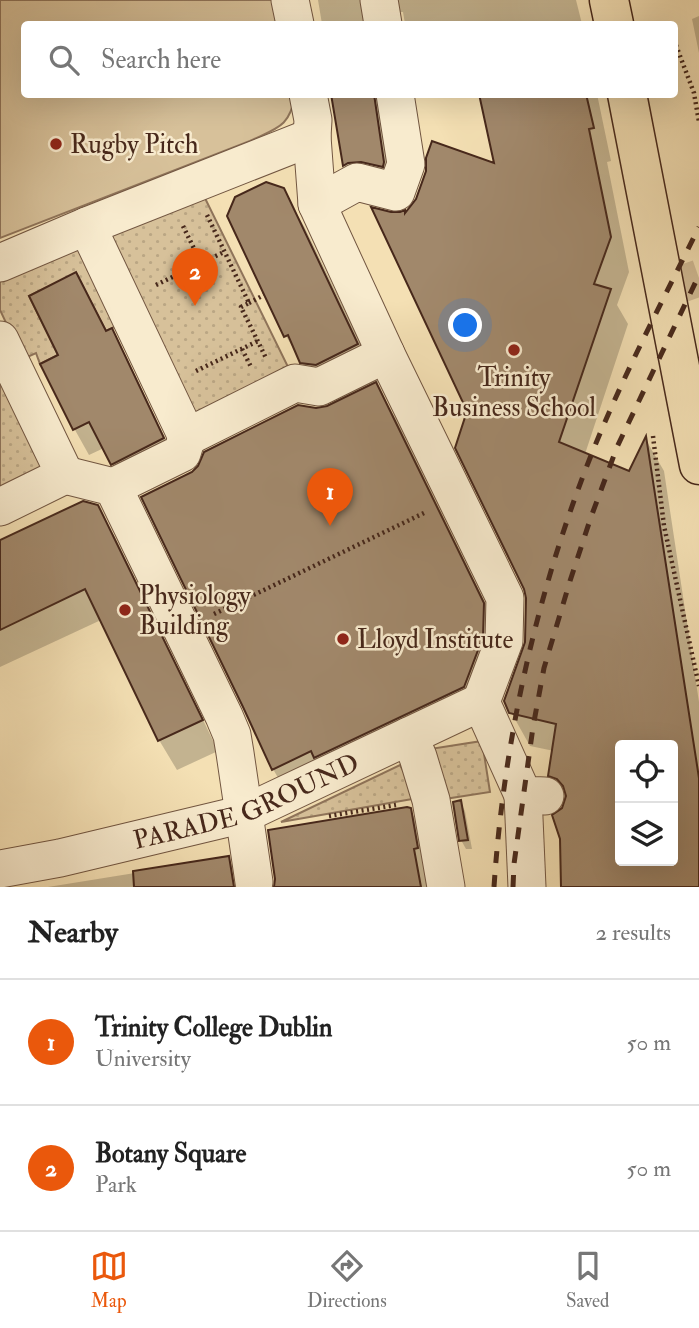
<!DOCTYPE html>
<style>
body{margin:0;font-family:"IM FELL Double Pica",serif;background:#f2f2f2;color:#222}
.controls{position:absolute;right:21px;bottom:21px;display:grid;overflow:hidden;border-radius:7px;box-shadow:0 7px 28px #0002}
.controls button{width:63px;height:63px;display:grid;place-items:center;padding:0;border:0;border-bottom:2px solid #e0e0e0;background:#fff;color:#222;font:35px sans-serif}
.you{position:absolute;left:466px;top:326px;width:24px;height:24px;margin:-18px;border:5px solid #fff;border-radius:50%;background:#1a73e8;box-shadow:0 0 0 10px #1a73e833}
.badge{display:grid;place-items:center;width:46px;height:46px;border-radius:50%;background:#ea580c;color:#fff;font-size:23px;font-weight:700}
.pin{position:absolute;translate:-50% -58px;filter:drop-shadow(0 2px 4px #0008)}
.pin::after{content:'';position:absolute;top:37px;width:24px;height:21px;background:inherit;clip-path:polygon(0 0,100% 0,50% 100%)}
.list{margin:0;padding:0;list-style:none}
h2{display:flex;justify-content:space-between;align-items:center;height:91px;margin:0;padding:0 28px;font-size:30px}
h2 small{font-size:23px;font-weight:400;color:#767676}
.list li{display:grid;grid-template-columns:46px 1fr auto;gap:21px;align-items:center;box-sizing:border-box;height:126px;padding:0 28px;border-top:2px solid #e0e0e0}
.list b{display:block;font-size:26px;white-space:nowrap}
.list p{margin:0;font-size:23px;white-space:nowrap;color:#767676}
.list em{font-size:23px;font-style:normal;color:#767676}
.icon{flex:none;width:38px;height:38px;fill:none;stroke:currentColor;stroke-width:2;stroke-linecap:round;stroke-linejoin:round}
.map{position:relative;flex:none;width:699px;height:887px;overflow:hidden}
.search{position:absolute;background:#fff;box-shadow:0 7px 28px #0002;left:21px;right:21px;top:21px;height:77px;display:flex;align-items:center;gap:18px;box-sizing:border-box;padding:0 24px;border-radius:7px;color:#767676;font-size:26px}
.sheet{height:343px;background:#fff}
nav{display:flex;justify-content:space-around;align-items:center;box-sizing:border-box;height:98px;border-top:2px solid #e0e0e0;background:#fff;font-size:19px;color:#767676}
nav a{display:grid;justify-items:center;gap:4px}
nav .on{color:#ea580c}
.map>svg:first-child{display:block}
.grass{fill:#d7c19a;stroke:#8f745a;stroke-width:2}
.park{fill:url(#park-dots);stroke:#8f745a;stroke-width:2}
.shadow{fill:#0003;fill-rule:evenodd}
.building{fill:#a1886b;stroke:#47281b;stroke-width:2;fill-rule:evenodd}
.lines{fill:none;stroke-linecap:round;stroke-linejoin:round}
.minor-tunnel{stroke:#d1bb95;stroke-width:37;stroke-dasharray:37 18;stroke-linecap:butt}
.minor-casing{stroke:#725641;stroke-width:39}
.major-casing{stroke:#47281b;stroke-width:41}
.path{stroke:#47281b;stroke-width:4.5;stroke-dasharray:2 3.5;stroke-linecap:butt}
.minor{stroke:#f8ebce;stroke-width:37}
.major{stroke:#f4e0b4;stroke-width:38}
.rail{stroke:#47281b;stroke-width:5;stroke-dasharray:12 12;stroke-linecap:butt}
.poi-dot{fill:#8f2418;stroke:#f8ebce;stroke-width:2.5}
.labels{text-anchor:middle;stroke-width:5;stroke-linejoin:round;paint-order:stroke}
.poi-label{font-size:26px;fill:#47281b;stroke:#f8ebce;text-anchor:start}
.street-label{font-size:26px;fill:#47281b;stroke:#f8ebce}
</style>
<div class="map">
<svg width="699" height="887" viewBox="0 0 699 887">
<defs>
<pattern id="park-dots" width="8" height="8" patternUnits="userSpaceOnUse" patternTransform="scale(1.75)"><rect width="8" height="8" fill="#d7c19a"/><path d="M2 2h.1M6 6h.1" fill="none" stroke="#baa684" stroke-width="1.8" stroke-linecap="round"/></pattern>
</defs>
<rect width="100%" height="100%" fill="#f4e0b4"/>
<filter id="stains"><feTurbulence type="fractalNoise" baseFrequency=".00286" numOctaves="4"/><feColorMatrix values="0 0 0 0 .2 0 0 0 0 .09 0 0 0 0 .02 0 0 0 .5 -.17"/></filter>
<radialGradient id="worn" r=".72"><stop offset=".6" stop-color="#630" stop-opacity="0"/><stop offset="1" stop-color="#630" stop-opacity=".3"/></radialGradient>
<path class="grass" d="M 0,0 L 280,0 L 286,24 L 24,24 L 24,94 L 295,95 C 290,127 277,128 250,141 L 0,238 Z"/>
<path class="park" d="M 199,186 L 292,375 L 189,425 L 99,236 Z
M 77,245 L 127,321 L 106,331 L 76,273 L 29,296 L 58,355 L 40,364 L 36,353 L 23,359 L 0,310 L 0,279 Z
M 0,374 L 45,464 L 0,493 Z
M 482,741 L 490,792 L 438,800 L 430,749 Z
M 400,765 L 418,798 L 281,822 Z"/>
<path class="shadow" d="M 318,0 L 576,0 L 582,24 L 405,24 L 403,12 L 396,12 L 379,24 L 317,24 L 322,24 Z
M 699,16 L 699,53 L 692,19 Z
M 333,94 L 399,94 L 401,199 L 363,198 L 344,165 Z
M 480,94 L 597,94 L 611,161 L 607,162 L 629,272 L 617,305 L 628,324 L 585,454 L 630,473 L 646,440 L 664,471 L 699,702 L 699,887 L 562,887 L 562,838 L 564,809 L 566,803 L 550,775 L 554,751 L 530,746 L 511,712 L 527,642 L 528,598 L 406,215 L 497,166 ZM 620,745 L 673,745 L 673,861 L 620,861 Z
M 283,190 L 305,228 L 379,382 L 375,384 L 396,419 L 503,639 L 484,721 L 336,791 L 332,785 L 293,804 L 273,769 L 316,409 L 339,403 L 324,400 L 286,336 Z
M 76,275 L 107,333 L 111,330 L 126,356 L 178,465 L 127,490 L 104,448 L 89,455 L 75,430 L 43,364 L 60,355 Z
M 97,507 L 115,537 L 218,751 L 177,770 L 159,740 L 101,620 L 0,667 L 0,543 Z
M 460,802 L 465,811 L 472,849 L 466,849 L 461,840 Z
M 410,810 L 427,840 L 432,887 L 276,887 L 277,879 Z
M 228,858 L 245,887 L 48,887 Z"/>
<path class="building" d="M 331,94 L 374,94 L 384,162 L 383,167 L 361,162 L 348,163 L 343,166 Z
M 479,94 L 586,94 L 594,128 L 589,129 L 611,237 L 594,284 L 611,289 L 559,442 L 629,471 L 646,436 L 699,778 L 699,887 L 561,887 L 560,839 L 552,815 L 562,808 L 566,796 L 563,786 L 557,779 L 548,776 L 556,724 L 509,713 L 504,701 L 525,642 L 526,598 L 524,589 L 455,448 L 467,411 L 371,207 L 391,212 L 400,212 L 405,210 L 405,213 L 416,199 L 426,171 L 426,158 L 432,141 L 494,163 ZM 620,745 L 673,745 L 673,861 L 620,861 Z
M 266,182 L 284,188 L 358,344 L 316,365 L 300,363 L 288,335 L 284,337 L 227,216 L 235,197 Z
M 76,272 L 106,331 L 112,328 L 164,438 L 111,465 L 89,422 L 73,430 L 40,364 L 58,355 L 29,296 Z
M 376,382 L 484,603 L 483,637 L 464,687 L 314,758 L 311,751 L 272,770 L 243,707 L 141,497 L 192,472 L 198,466 L 204,452 L 298,405 L 316,408 L 327,406 Z
M 83,501 L 98,505 L 203,720 L 158,741 L 85,589 L 0,630 L 0,540 Z
M 461,800 L 468,840 L 459,841 L 453,802 Z
M 407,807 L 411,808 L 418,848 L 414,849 L 421,887 L 274,887 L 275,879 L 268,830 Z
M 229,856 L 234,887 L 134,887 L 133,871 Z"/>
<g class="lines">
<path class="minor-tunnel" d="M 665,290 L 699,278"/>
<defs>
<g id="minor">
<path d="M 290,0 L 295,24"/>
<path d="M 379,0 L 383,24"/>
<path d="M 308,94 L 313,120 L 312,137 L 317,204 L 386,354 L 505,598 L 504,641 L 481,702 L 523,795 L 545,796"/>
<path d="M 317,204 L 357,182 L 396,192 L 406,164 L 395,94"/>
<path d="M 87,226 L 187,437 L 295,383 L 319,387 L 386,354"/>
<path d="M 0,263 L 87,226 L 312,137"/>
<path d="M 0,340 L 65,475"/>
<path d="M 65,475 L 113,487 L 224,716 L 232,735 L 235,753 L 254,882"/>
<path d="M 113,487 L 182,453 L 187,437"/>
<path d="M 0,507 L 65,475"/>
<path d="M 409,736 L 418,757 L 431,800 L 446,887"/>
<path d="M 523,795 L 527,887"/>
<path id="s1" d="M 0,869 L 60,858 L 244,814 L 481,702"/>
</g>
<path id="major" d="M 609,0 L 614,24
M 627,94 L 699,465"/>
</defs>
<use href="#minor" class="minor-casing"/>
<use href="#major" class="major-casing"/>
<path class="path" d="M 674,40 L 694,93 L 699,122
M 207,215 L 249,303 L 241,307 L 266,358
M 183,226 L 201,263
M 156,285 L 224,252
M 249,303 L 264,295
M 242,349 L 251,367
M 196,371 L 258,341
M 653,436 L 664,526 L 699,686
M 214,614 L 424,513
M 329,816 L 396,805"/>
<use href="#minor" class="minor"/>
<use href="#major" class="major"/>
<path class="rail" d="M 494,887 C 504,737 538,587 594,448 C 625,372 663,300 699,227
M 513,887 L 514,864 L 533,727 L 544,668 L 570,581 L 591,517 L 617,447 L 699,275"/>
</g>
<g class="poi-dot">
<circle cx="56" cy="144" r="7"/>
<circle cx="514" cy="350" r="7"/>
<circle cx="125" cy="610" r="7"/>
<circle cx="343" cy="639" r="7"/>
</g>
<g class="labels">
<g class="poi-label">
<text x="70" y="153">Rugby Pitch</text>
<text x="514" y="386" text-anchor="middle">Trinity<tspan x="514" dy="30">Business School</tspan></text>
<text x="139" y="604">Physiology<tspan x="139" dy="30">Building</tspan></text>
<text x="357" y="648">Lloyd Institute</text>
</g>
<g class="street-label">
<text dy="9" stroke="none"><textPath href="#s1" startOffset="256">PARADE GROUND</textPath></text>
</g>
</g>
<rect width="100%" height="100%" filter="url(#stains)"/>
<rect width="100%" height="100%" fill="url(#worn)"/>
</svg>
<div class="controls">
<button><svg class="icon" aria-label="locate" viewBox="0 0 24 24"><circle cx="12" cy="12" r="6"/><path d="M12 2v4M12 18v4M2 12h4M18 12h4"/></svg></button>
<button><svg class="icon" aria-label="layers" viewBox="0 0 24 24"><path d="M12 4l9 5-9 5-9-5zM3 14l9 5 9-5"/></svg></button>
</div>
<div class="you"></div>
<div class="pin badge" style="left:330px;top:526px">1</div>
<div class="pin badge" style="left:195px;top:306px">2</div>
<div class="search"><svg class="icon" aria-label="search" viewBox="0 0 24 24"><circle cx="10" cy="10" r="6"/><path d="M15 15l6 6"/></svg>Search here</div>
</div>
<section class="sheet">
<h2>Nearby<small>2 results</small></h2>
<ul class="list">
<li><span class="badge">1</span><div><b>Trinity College Dublin</b><p>University</p></div><em>50 m</em></li>
<li><span class="badge">2</span><div><b>Botany Square</b><p>Park</p></div><em>50 m</em></li>
</ul>
</section>
<nav>
<a class="on"><svg class="icon" aria-label="map" viewBox="0 0 24 24"><path d="M3 6l6-2 6 2 6-2v14l-6 2-6-2-6 2zM9 4v14M15 6v14"/></svg>Map</a>
<a><svg class="icon" aria-label="directions" viewBox="0 0 24 24"><path d="M12 3l9 9-9 9-9-9zM9 14v-3h6M13 9l2 2-2 2"/></svg>Directions</a>
<a><svg class="icon" aria-label="saved" viewBox="0 0 24 24"><path d="M7 4h10v16l-5-4-5 4z"/></svg>Saved</a>
</nav>
